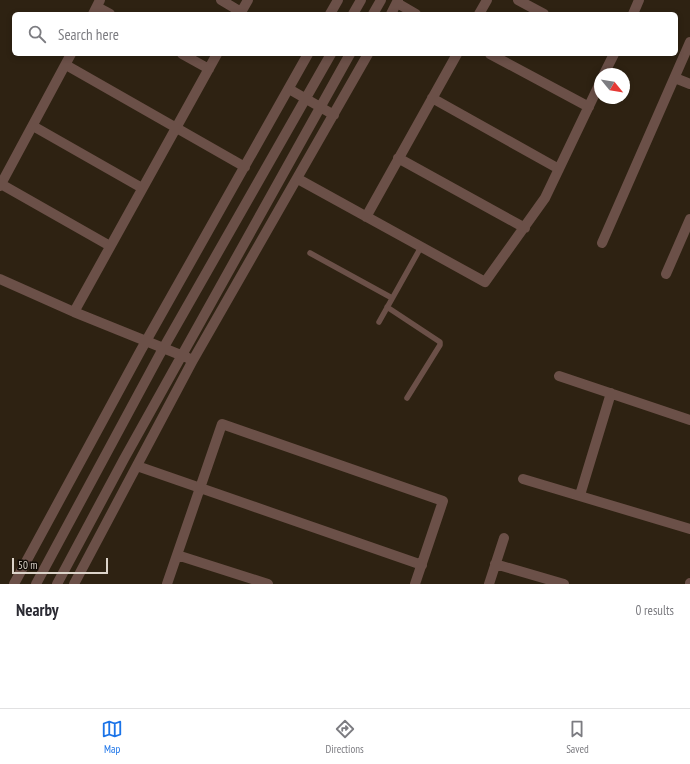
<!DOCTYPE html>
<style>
body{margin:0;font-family:"PT Sans Narrow",sans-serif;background:#f7f7f7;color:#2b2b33}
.compass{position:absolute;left:594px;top:68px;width:36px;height:36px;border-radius:50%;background:#fff;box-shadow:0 2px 6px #0003;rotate:120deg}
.scale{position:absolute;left:12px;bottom:10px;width:96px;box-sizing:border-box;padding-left:4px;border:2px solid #dbd3c9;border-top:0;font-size:11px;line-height:14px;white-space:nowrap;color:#dbd3c9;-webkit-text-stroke:3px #120c06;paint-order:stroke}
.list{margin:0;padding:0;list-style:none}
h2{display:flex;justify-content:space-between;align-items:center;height:52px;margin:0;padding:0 16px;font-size:17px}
h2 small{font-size:13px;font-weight:400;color:#7c7c81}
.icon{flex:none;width:22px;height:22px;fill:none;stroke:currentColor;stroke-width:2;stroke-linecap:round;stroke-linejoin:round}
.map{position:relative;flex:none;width:690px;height:584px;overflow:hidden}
.search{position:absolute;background:#fff;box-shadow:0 2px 6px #0003;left:12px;right:12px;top:12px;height:44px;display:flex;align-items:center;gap:10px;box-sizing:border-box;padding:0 14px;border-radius:6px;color:#7c7c81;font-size:15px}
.sheet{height:124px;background:#fff}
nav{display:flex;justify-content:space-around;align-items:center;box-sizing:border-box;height:56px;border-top:1px solid #e1e1e2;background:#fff;font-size:11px;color:#7c7c81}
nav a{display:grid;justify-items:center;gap:2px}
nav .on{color:#1a73e8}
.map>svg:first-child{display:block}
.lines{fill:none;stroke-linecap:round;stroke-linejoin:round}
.lane{stroke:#6b5048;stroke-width:5.5}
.street{stroke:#6b5048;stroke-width:10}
</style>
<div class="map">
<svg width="690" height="584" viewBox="0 0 690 584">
<rect width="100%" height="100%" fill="#2e2212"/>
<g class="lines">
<path class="lane" d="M 310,253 L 392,298
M 387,307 L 440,342 L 440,345 L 407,398
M 379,322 L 421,247"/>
<path class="street" d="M 221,0 L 241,12
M 518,0 L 544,14
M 397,3 L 416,14
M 97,7 L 110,14
M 93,14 L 100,0
M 240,14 L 248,0
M 330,14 L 338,0
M 353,14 L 361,0
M 373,14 L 381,0
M 391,14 L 398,0
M 479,14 L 487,0
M 633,14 L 639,0
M 182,54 L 209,69
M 490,54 L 589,107
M 66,65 L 245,167
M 604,74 L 614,54
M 675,78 L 690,84
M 289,89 L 334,115
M 432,98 L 559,169
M 33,126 L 142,188
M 398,158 L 525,228
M 298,179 L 485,282 L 545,198 L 600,83
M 1,184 L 110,246
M 0,186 L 71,54
M 366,217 L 457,54
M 602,243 L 690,42
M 666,274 L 690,219
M 0,279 L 74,312 L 188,358
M 74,312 L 217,54
M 559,376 L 690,420
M 137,466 L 422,565
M 523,479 L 690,529
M 580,495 L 611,393
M 177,555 L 268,584
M 495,564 L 564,584
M 14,584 L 141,350 L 308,54
M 36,584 L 160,354 L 331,54
M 57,584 L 124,459 L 350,54
M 74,584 L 193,360 L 368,54
M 167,584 L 222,424 L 443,501 L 415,584
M 489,584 L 504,538
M 690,584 L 690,583"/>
</g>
</svg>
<svg class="compass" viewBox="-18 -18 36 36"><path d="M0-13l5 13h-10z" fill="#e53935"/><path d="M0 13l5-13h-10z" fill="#7c7c81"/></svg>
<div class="scale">50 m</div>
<div class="search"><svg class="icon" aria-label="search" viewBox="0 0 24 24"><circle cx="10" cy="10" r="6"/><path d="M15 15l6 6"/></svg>Search here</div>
</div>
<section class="sheet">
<h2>Nearby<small>0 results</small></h2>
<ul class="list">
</ul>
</section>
<nav>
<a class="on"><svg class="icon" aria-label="map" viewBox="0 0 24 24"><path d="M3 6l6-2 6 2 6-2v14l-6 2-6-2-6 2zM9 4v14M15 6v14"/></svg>Map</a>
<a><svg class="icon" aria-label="directions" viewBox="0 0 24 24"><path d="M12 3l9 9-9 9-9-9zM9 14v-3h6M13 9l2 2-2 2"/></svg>Directions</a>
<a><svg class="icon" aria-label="saved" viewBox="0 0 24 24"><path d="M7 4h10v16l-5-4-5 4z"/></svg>Saved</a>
</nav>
